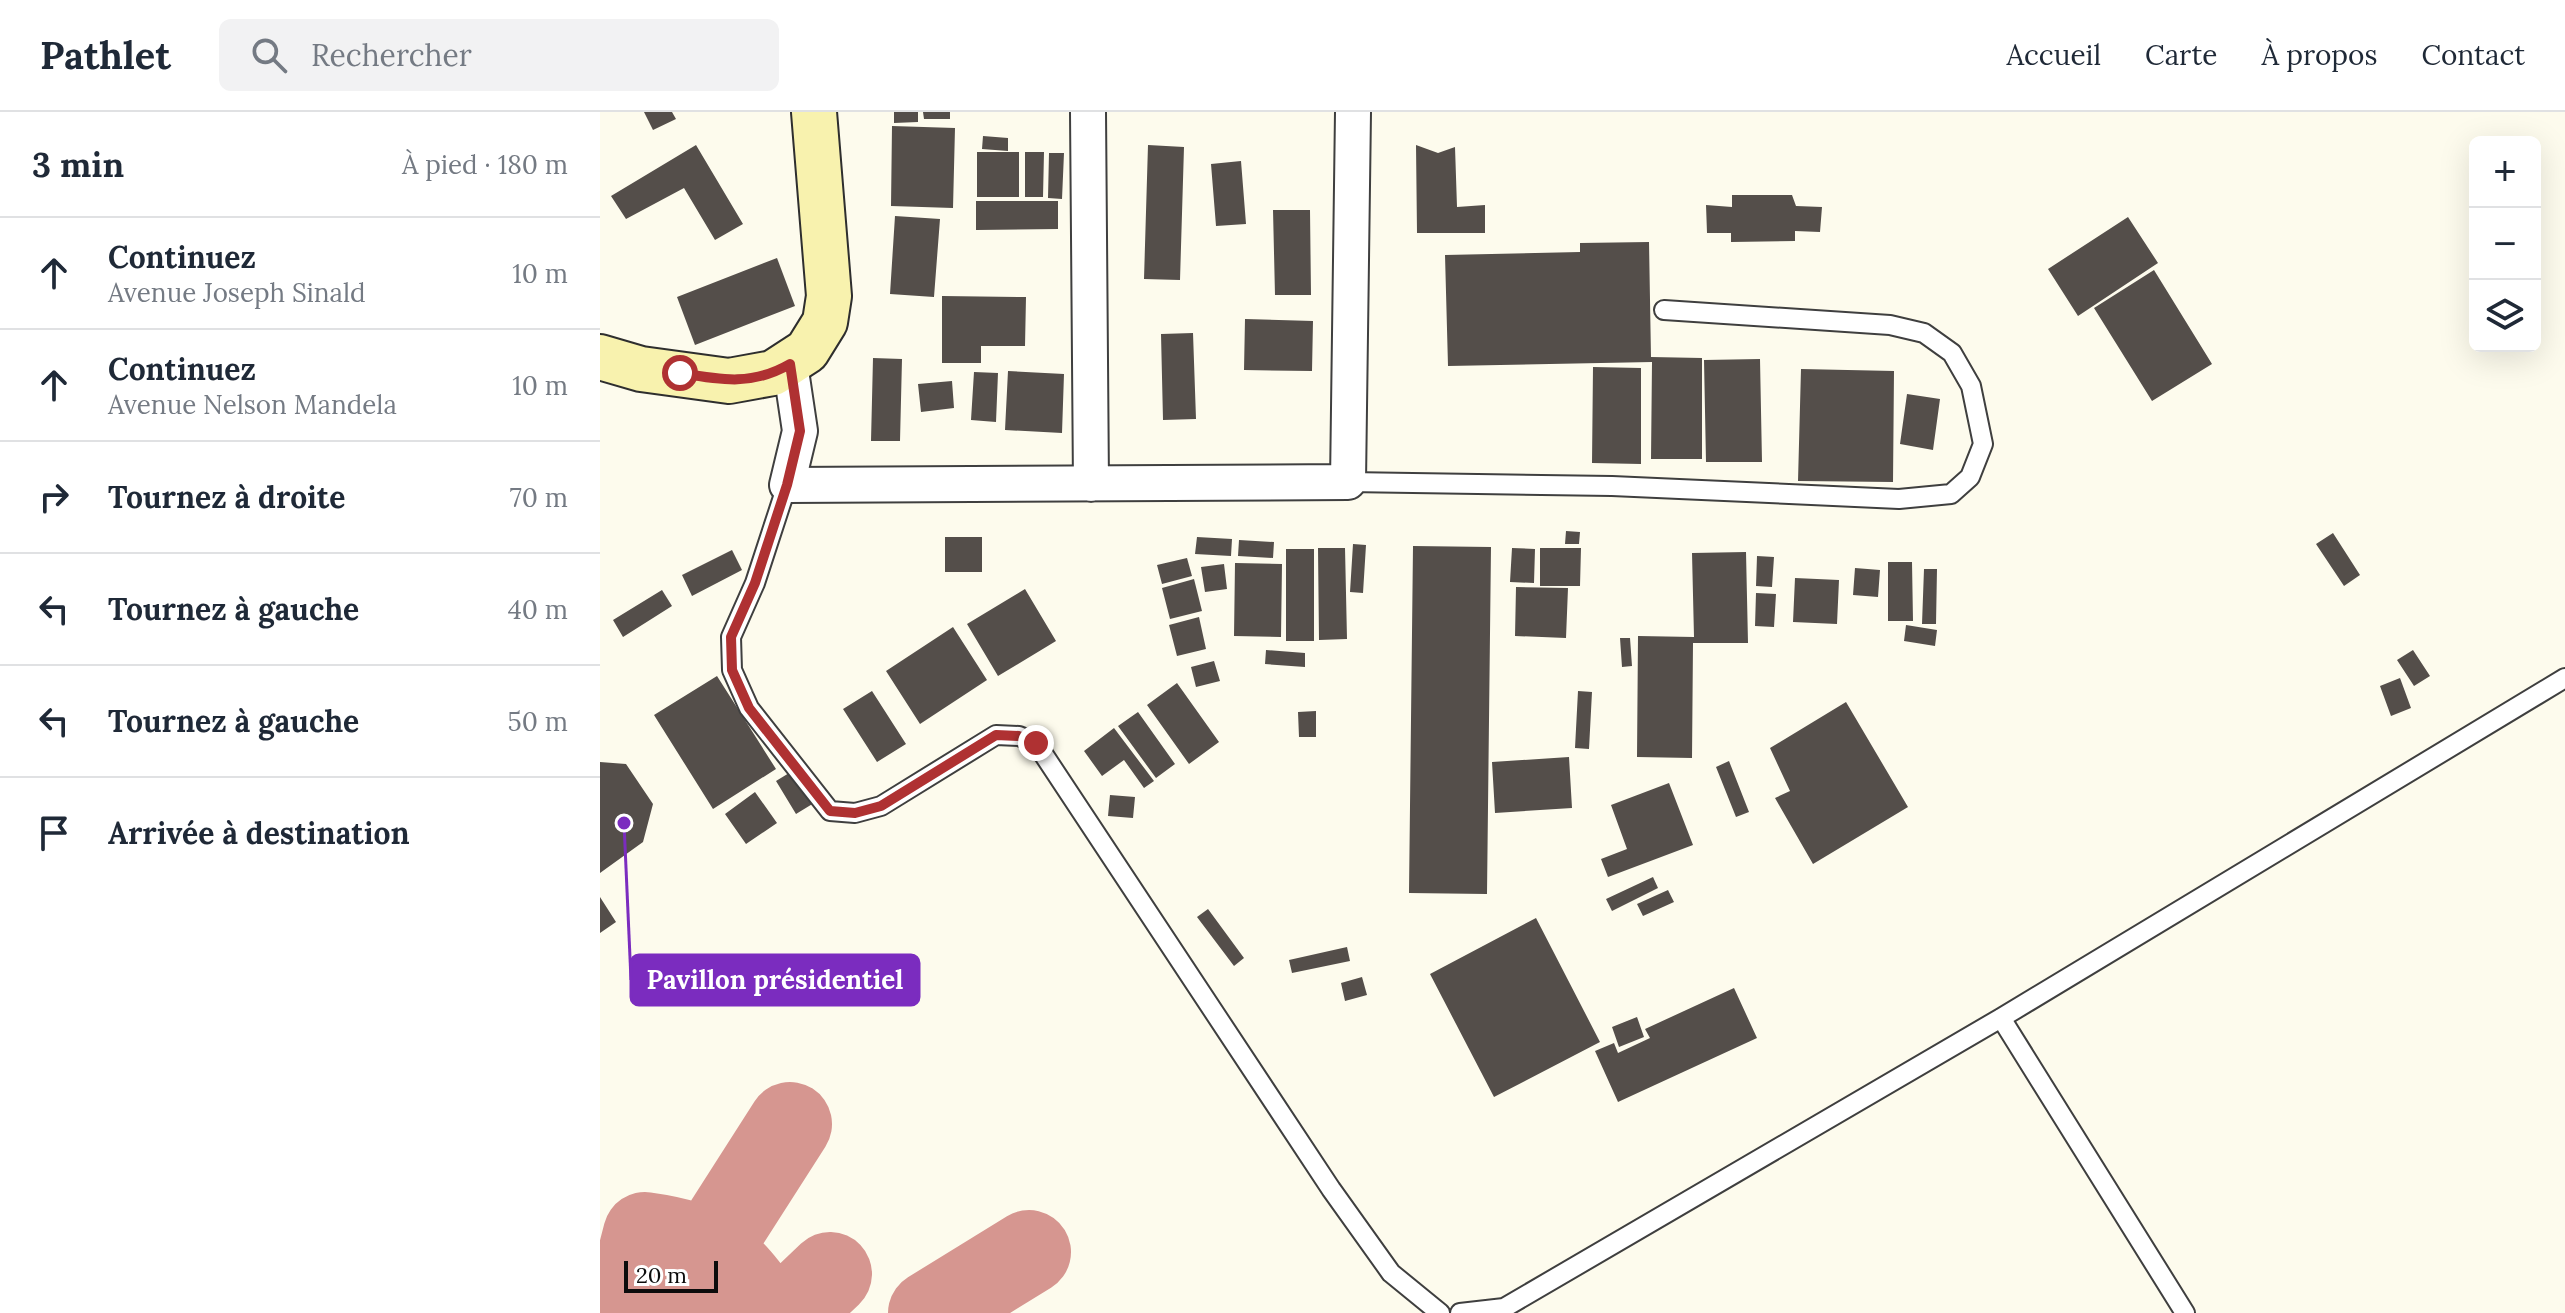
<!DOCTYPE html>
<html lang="fr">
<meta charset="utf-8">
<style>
body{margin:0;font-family:Lora,serif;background:#f2f2f3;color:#1f2937}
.controls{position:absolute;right:24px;top:24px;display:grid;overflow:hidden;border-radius:12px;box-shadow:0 8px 32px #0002}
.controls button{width:72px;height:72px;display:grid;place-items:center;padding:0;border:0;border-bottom:2px solid #e0e1e3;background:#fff;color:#1f2937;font:40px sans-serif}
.scale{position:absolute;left:24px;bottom:20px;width:94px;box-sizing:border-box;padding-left:8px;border:4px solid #0c0c0c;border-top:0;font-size:22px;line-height:28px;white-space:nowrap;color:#0c0c0c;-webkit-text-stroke:6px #fff;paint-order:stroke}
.stop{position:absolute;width:24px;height:24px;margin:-18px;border:6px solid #af3132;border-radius:50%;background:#fff}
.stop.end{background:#af3132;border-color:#fff;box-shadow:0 2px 8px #0008}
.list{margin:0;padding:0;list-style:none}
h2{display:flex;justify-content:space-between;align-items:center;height:104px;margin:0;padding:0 32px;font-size:34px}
h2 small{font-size:26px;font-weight:400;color:#747a83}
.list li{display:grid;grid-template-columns:52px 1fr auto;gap:24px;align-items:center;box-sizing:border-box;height:112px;padding:0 32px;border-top:2px solid #e0e1e3}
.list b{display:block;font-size:30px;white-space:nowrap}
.list p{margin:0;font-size:26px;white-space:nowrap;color:#747a83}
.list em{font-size:26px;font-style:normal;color:#747a83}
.icon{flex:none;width:44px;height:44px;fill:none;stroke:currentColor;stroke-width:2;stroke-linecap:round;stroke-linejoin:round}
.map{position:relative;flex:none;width:1965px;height:1201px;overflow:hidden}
header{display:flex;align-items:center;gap:48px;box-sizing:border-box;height:112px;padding:0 40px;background:#fff;border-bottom:2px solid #e0e1e3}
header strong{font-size:38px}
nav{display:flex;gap:44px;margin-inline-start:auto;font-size:28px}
.search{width:560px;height:72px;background:#f2f2f3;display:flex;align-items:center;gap:20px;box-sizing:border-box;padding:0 28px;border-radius:12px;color:#747a83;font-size:30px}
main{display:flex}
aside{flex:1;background:#fff}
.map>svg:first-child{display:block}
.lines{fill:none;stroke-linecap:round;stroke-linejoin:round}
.taxiway{stroke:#d69690;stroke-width:84}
.building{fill:#544e4a}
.lane-casing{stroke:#3f3f3f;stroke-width:22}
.street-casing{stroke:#3f3f3f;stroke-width:38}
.secondary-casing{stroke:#2e2e2e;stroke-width:48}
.lane{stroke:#fff;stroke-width:18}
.street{stroke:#fff;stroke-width:34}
.secondary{stroke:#f8f2ae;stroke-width:44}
.route{stroke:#af3132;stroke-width:10}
.leader{fill:none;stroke:#7b2cbf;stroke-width:3}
.callout-dot{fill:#7b2cbf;stroke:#fff;stroke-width:3}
.callout{fill:#7b2cbf;stroke:#7b2cbf;stroke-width:3}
.callout-label{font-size:26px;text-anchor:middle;font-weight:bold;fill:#fff}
</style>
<header>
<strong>Pathlet</strong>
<div class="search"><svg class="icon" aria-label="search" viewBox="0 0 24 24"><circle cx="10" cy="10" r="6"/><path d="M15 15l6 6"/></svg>Rechercher</div>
<nav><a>Accueil</a><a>Carte</a><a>À propos</a><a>Contact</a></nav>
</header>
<main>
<aside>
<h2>3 min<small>À pied · 180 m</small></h2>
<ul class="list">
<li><svg class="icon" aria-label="ahead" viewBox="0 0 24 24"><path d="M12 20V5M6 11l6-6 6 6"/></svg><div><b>Continuez</b><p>Avenue Joseph Sinald</p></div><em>10 m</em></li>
<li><svg class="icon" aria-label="ahead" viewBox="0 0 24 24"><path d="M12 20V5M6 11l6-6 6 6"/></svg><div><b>Continuez</b><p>Avenue Nelson Mandela</p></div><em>10 m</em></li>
<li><svg class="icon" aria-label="right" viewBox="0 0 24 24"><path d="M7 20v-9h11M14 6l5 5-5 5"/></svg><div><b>Tournez à droite</b></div><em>70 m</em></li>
<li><svg class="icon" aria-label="left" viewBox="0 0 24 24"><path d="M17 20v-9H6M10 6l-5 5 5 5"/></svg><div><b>Tournez à gauche</b></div><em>40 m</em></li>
<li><svg class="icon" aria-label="left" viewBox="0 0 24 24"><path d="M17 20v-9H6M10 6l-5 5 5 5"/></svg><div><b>Tournez à gauche</b></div><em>50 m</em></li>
<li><svg class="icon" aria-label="arrive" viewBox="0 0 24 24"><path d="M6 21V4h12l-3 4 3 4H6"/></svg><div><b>Arrivée à destination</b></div></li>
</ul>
</aside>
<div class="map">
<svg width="1965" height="1201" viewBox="0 0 1965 1201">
<rect width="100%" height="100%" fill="#fdfbed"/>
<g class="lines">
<path class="taxiway" d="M 78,1187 L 190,1012
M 42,1201 L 38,1149 L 45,1122 C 110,1131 128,1148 165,1201
M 189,1201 L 230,1162
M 330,1201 L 429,1140"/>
</g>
<path class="building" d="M 44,0 L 72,0 L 76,7 L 53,18 Z
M 294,0 L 318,0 L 318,10 L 294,11 Z
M 323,0 L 350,0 L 350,7 L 324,7 Z
M 292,14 L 355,16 L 353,96 L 291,94 Z
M 383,24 L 408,26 L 408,39 L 382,37 Z
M 96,33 L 143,112 L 115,128 L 84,76 L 26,107 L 11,84 Z
M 548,33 L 584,35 L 580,168 L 544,167 Z
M 816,33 L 838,41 L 855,35 L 857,95 L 885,93 L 885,121 L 817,121 Z
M 377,40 L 419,40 L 419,85 L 377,85 Z
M 425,40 L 444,40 L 443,85 L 425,85 Z
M 449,41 L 464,41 L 462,87 L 448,86 Z
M 641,49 L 646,112 L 616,114 L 611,52 Z
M 1132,83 L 1192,83 L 1196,94 L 1222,95 L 1220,120 L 1195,119 L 1195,129 L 1131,130 L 1131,121 L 1107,121 L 1106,93 L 1132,95 Z
M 376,89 L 458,89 L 458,117 L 376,118 Z
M 673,98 L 710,98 L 711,183 L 675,183 Z
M 295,104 L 340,107 L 334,185 L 290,182 Z
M 1528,105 L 1558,151 L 1478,204 L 1448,157 Z
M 1049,130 L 1051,245 L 1102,246 L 1102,347 L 1051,347 L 1052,250 L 848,254 L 845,143 L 980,140 L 980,131 Z
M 177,146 L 195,194 L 95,233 L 77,185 Z
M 1554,158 L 1612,252 L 1552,289 L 1494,196 Z
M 342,184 L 426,185 L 425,234 L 381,234 L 381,251 L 342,251 Z
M 645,207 L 713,209 L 712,259 L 644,258 Z
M 593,221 L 596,307 L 563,308 L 561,222 Z
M 273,246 L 302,247 L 300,329 L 271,329 Z
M 1160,247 L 1162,350 L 1106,350 L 1104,248 Z
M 993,255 L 1041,256 L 1041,352 L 992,351 Z
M 1201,257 L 1294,259 L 1293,370 L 1198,369 Z
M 408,259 L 464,262 L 462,321 L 405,318 Z
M 374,260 L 398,261 L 396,310 L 371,308 Z
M 352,269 L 354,296 L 321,300 L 318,272 Z
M 1307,282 L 1340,287 L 1333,338 L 1300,332 Z
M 966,419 L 980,420 L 979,432 L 965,432 Z
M 1733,421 L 1760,463 L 1744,474 L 1716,432 Z
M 345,425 L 382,425 L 382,460 L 345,460 Z
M 597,425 L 632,427 L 631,444 L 595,442 Z
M 639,428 L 674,430 L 673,446 L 638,444 Z
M 753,432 L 766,433 L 763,481 L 750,480 Z
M 813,434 L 891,435 L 887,782 L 809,781 Z
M 718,436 L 745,436 L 747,527 L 719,528 Z
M 912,436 L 935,437 L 934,471 L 910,470 Z
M 940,436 L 981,436 L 980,474 L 940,474 Z
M 686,437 L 714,437 L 714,529 L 686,529 Z
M 132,438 L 142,458 L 92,484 L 82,463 Z
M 1146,440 L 1148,531 L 1093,531 L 1092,646 L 1037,645 L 1038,524 L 1094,525 L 1092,441 Z
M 1157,444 L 1174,445 L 1172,475 L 1156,474 Z
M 587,446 L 592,464 L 562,472 L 557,453 Z
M 1288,450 L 1312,450 L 1313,509 L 1288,509 Z
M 635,451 L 682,452 L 681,525 L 634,524 Z
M 624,452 L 627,477 L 605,480 L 601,455 Z
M 1255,456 L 1280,458 L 1278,485 L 1253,483 Z
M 1324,457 L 1337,457 L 1336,512 L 1322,512 Z
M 1195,466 L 1239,468 L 1237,512 L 1193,510 Z
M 594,467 L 602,499 L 570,507 L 562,476 Z
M 916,475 L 968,476 L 966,526 L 915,524 Z
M 425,477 L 456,529 L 398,564 L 367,512 Z
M 62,478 L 72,494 L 23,525 L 13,508 Z
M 1156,481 L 1176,482 L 1174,515 L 1155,514 Z
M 599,505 L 606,537 L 577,544 L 569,513 Z
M 1306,513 L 1337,518 L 1335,534 L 1304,529 Z
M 353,515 L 387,568 L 320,612 L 286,559 Z
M 1020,526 L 1030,526 L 1032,554 L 1022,555 Z
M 666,538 L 705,541 L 705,555 L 665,552 Z
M 1813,538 L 1830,564 L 1814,574 L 1797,548 Z
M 614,549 L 620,569 L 596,575 L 591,555 Z
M 117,564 L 176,657 L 113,697 L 54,603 Z
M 1800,566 L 1811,596 L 1791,604 L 1780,574 Z
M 577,571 L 619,630 L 589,652 L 547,593 Z
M 272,579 L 306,632 L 277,650 L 243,597 Z
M 978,579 L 992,580 L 989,637 L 975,636 Z
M 1246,590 L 1308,695 L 1213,752 L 1175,686 L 1190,679 L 1170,636 Z
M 716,599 L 716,625 L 699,625 L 698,600 Z
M 538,600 L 575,652 L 556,666 L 518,614 Z
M 514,616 L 554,669 L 544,676 L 524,648 L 502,664 L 484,639 Z
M 969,645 L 972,696 L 895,701 L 892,650 Z
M 1129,649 L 1149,700 L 1136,705 L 1116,655 Z
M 0,650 L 26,652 L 53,692 L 43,730 L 0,761 Z
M 194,658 L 214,691 L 196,702 L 176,669 Z
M 1069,671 L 1093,733 L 1008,765 L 1001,747 L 1027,737 L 1011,693 Z
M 155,680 L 177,711 L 146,732 L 125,702 Z
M 510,683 L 535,685 L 533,706 L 508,704 Z
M 1053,765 L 1058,776 L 1012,799 L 1006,787 Z
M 1068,778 L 1074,790 L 1043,804 L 1037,792 Z
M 0,785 L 16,810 L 0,821 Z
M 608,797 L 644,846 L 634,854 L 597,805 Z
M 936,806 L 1000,930 L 894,985 L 830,862 Z
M 747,835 L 750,849 L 692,861 L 689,848 Z
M 762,865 L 767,883 L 745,889 L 741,871 Z
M 1134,876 L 1157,926 L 1018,990 L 995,939 L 1014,931 L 1018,941 L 1050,926 L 1045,917 Z
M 1037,905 L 1044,925 L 1019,935 L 1012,915 Z"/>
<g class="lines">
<defs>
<path id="lane" d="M 748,370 L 1012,374 L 1299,387 L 1351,382 L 1370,365 L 1383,332 L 1371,274 L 1352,241 L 1324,221 L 1290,213 L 1064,198
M 187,373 L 155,471 L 131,525 L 132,558 L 149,596 L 230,699 L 255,701 L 281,694 L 396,623 L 419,624 L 436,631 L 731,1077 L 791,1161 L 840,1201
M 1401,906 L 1585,1201
M 860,1201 L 904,1196 L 1401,906 L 1965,566"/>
<path id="street" d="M 488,0 L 491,372
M 190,252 L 200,319 L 187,373 L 748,370 L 753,0"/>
<path id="secondary" d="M 0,245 L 41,257 L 129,269 L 173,261 L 207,239 L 225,210 L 229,184 L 214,0"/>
</defs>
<use href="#lane" class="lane-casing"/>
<use href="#street" class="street-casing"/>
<use href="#secondary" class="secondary-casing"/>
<use href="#lane" class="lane"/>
<use href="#street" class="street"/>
<use href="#secondary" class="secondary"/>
</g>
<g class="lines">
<path class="route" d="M 80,261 C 121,268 152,274 190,252 L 200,319 L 187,373 L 155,471 L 131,525 L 132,558 L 149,596 L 230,699 L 255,701 L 281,694 L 396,623 L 419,624 L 436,631"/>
</g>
<path class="leader" d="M24 711L31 868"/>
<circle class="callout-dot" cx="24" cy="711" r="8"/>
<rect class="callout" x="31" y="843" width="288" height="50" rx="8"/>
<g class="callout-label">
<text x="175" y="877">Pavillon présidentiel</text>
</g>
</svg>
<div class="controls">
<button>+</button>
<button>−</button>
<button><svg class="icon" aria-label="layers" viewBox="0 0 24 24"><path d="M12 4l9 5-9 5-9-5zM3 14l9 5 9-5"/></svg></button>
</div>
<div class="scale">20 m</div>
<div class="stop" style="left:80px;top:261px"></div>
<div class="stop end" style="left:436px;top:631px"></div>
</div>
</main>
